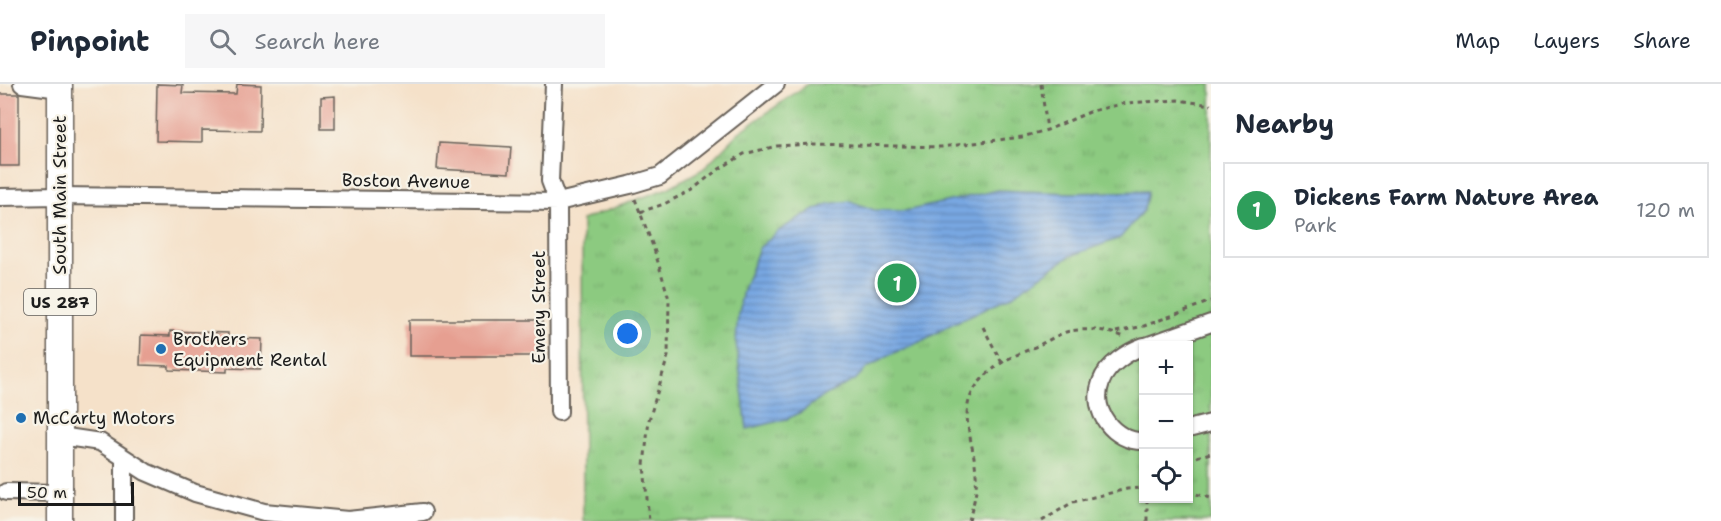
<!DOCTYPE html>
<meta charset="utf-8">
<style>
body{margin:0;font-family:"Shantell Sans",sans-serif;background:#f6f6f7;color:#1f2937}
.controls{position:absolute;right:18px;bottom:18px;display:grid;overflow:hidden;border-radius:0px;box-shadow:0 2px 4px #0004}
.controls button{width:54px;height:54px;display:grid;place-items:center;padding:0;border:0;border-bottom:2px solid #e0e1e3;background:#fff;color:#1f2937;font:30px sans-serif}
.scale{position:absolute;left:18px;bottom:15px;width:116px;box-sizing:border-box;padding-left:6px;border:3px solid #1c1c1c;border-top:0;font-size:16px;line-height:21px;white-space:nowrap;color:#1c1c1c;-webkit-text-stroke:4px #f7f3e8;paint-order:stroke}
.you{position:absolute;left:628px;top:250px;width:21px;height:21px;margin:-15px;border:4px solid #fff;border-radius:50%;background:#1a73e8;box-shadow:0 0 0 9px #1a73e833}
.badge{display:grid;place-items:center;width:39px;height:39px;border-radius:50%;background:#db2777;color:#fff;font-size:20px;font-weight:700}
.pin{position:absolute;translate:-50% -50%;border:3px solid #fff;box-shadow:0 2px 6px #0006}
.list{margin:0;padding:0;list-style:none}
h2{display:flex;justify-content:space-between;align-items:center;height:78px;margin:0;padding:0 24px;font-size:26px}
h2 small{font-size:20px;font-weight:400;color:#747a83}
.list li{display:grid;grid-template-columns:39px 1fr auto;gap:18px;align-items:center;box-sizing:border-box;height:96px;margin:0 12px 12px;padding:0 12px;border:2px solid #e0e1e3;border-radius:0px}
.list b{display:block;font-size:22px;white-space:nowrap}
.list p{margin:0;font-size:20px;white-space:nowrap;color:#747a83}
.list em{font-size:20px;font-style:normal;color:#747a83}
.icon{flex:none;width:33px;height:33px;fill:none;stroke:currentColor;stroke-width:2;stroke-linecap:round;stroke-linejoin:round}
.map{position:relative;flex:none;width:1211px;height:437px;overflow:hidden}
header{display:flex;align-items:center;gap:36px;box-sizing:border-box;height:84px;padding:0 30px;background:#fff;border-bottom:2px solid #e0e1e3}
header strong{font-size:28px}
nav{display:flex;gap:33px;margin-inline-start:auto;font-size:21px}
.search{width:420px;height:54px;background:#f6f6f7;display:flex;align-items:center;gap:15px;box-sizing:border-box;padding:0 21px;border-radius:0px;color:#747a83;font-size:22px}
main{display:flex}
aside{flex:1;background:#fff}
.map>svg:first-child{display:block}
.grass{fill:url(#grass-tufts);stroke:#54734e;stroke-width:1.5;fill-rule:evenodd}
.water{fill:url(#water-rules);stroke:#4a627f;stroke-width:1.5}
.building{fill:#e69f91}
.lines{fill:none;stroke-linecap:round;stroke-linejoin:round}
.minor-casing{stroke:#686159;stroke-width:20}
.highway-casing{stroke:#686159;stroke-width:27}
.path{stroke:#686159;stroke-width:3;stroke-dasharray:4.5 4.5;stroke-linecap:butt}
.minor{stroke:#fff;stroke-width:16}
.highway{stroke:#fff;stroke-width:24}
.poi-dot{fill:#1f6fb2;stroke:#f7f3e8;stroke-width:2}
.labels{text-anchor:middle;stroke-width:4.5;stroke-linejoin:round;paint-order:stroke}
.shield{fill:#f7f3e8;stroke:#5e5c59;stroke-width:1.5}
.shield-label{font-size:16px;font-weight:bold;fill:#1c1c1c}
.street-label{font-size:18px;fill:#1c1c1c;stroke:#f7f3e8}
.poi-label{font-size:18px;fill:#1c1c1c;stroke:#f7f3e8;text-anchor:start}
</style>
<header>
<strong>Pinpoint</strong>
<div class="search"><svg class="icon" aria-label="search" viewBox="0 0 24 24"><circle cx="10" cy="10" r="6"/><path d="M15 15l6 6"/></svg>Search here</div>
<nav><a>Map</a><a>Layers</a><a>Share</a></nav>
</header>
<main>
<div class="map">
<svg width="1211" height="437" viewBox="0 0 1211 437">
<defs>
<pattern id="grass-tufts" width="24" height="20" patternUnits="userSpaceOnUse" patternTransform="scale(1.5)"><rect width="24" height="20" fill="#8cca80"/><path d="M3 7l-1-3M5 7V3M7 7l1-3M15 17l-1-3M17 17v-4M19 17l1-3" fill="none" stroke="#78ad6e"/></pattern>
<pattern id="water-rules" width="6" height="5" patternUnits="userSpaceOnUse" patternTransform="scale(1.5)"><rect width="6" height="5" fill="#78a7e2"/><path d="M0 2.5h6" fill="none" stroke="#6287b6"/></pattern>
</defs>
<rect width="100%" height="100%" fill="#f7f3e8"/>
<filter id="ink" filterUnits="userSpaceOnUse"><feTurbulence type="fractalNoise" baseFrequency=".0167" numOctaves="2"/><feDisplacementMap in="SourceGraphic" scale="12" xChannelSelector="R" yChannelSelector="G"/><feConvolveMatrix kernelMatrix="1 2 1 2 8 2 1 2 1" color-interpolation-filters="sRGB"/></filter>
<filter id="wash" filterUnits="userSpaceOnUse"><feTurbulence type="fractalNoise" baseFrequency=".008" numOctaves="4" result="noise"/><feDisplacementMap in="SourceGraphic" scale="24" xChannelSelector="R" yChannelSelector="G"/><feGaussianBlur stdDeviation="1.35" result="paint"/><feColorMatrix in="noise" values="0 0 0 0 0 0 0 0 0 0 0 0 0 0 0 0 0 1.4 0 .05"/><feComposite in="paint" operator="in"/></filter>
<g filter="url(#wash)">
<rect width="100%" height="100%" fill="#f5e1c9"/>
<path class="grass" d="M 808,0 L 1211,0 L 1211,437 L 583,437 L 582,136 L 668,104 L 703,85 L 738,49 ZM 1144,262 L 1188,262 L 1188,414 L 1144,414 Z"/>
<path class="water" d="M 998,106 L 1072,109 L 1148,107 L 1144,126 L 1120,154 L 1070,172 L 1011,212 L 950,241 L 924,256 L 887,272 L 866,285 L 854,297 L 825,311 L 801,328 L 787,335 L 747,345 L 736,258 L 738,230 L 743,206 L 759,164 L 780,146 L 802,132 L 828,120 L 850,117 L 874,126 L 906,127 Z"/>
<g id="blocks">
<path class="building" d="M 157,0 L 183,1 L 182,9 L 236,10 L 237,0 L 261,1 L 260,47 L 202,46 L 202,58 L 156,57 Z
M 0,10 L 19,10 L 19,82 L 0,82 Z
M 335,12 L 335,45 L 321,45 L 321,13 Z
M 439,59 L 511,63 L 509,89 L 437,85 Z
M 409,236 L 542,236 L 542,272 L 409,272 Z
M 170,247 L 228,249 L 228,254 L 262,255 L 261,285 L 227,284 L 227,288 L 169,286 L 169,282 L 140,281 L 141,251 L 170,252 Z"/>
</g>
</g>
<g filter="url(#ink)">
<use href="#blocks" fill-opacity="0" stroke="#686159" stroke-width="1.5"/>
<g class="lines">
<defs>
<path id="minor" d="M 22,0 L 60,5
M 554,0 L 550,97 L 558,118 L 559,328
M 0,113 L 60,112 L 558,118 L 630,101 L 660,92 L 776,0
M 1144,262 C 1127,268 1107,281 1101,298 C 1090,327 1114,358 1144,357
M 1146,262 L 1211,239
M 1188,345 L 1211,339
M 60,352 L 100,358 L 146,388 L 195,409 L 264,428 L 348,436 L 423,428
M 124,374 L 124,437
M 6,408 L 60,409"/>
<path id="highway" d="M 60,437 L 60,0"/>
</defs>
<use href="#minor" class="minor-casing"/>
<use href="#highway" class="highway-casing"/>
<path class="path" d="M 1041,0 L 1047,46
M 635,115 L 654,165 L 669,215 L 668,272 L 649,336 L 644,381 L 649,437
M 640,128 L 664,120 L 692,106 L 716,87 L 744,70 L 777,62 L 812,60 L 941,63 L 1022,53 L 1047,46 L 1092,27 L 1126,19 L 1178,16 L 1211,21
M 983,243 L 1002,279
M 1116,248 L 1144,242 L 1211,217
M 1188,375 L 1211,369
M 1188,408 L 1211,414
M 969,437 C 971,427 975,416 976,406 C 980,349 940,320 1003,278 C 1014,271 1029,266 1041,260 C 1050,256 1060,249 1070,247 C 1088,244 1108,246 1124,253
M 1042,437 L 1073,418 L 1127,405 L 1144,404
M 1147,437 L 1147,414"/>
<use href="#minor" class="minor"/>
<use href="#highway" class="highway"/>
</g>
</g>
<g class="poi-dot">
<circle cx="161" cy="265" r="6"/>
<circle cx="21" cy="334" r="6"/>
</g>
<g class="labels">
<rect class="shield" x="24" y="205" width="72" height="26" rx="4.5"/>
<g class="shield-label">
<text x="60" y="224">US 287</text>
</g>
<g class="street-label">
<text transform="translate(406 97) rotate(1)" y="6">Boston Avenue</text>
<text transform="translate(60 111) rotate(-90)" y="6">South Main Street</text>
<text transform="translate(539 223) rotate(-90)" y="6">Emery Street</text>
</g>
<g class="poi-label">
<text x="173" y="261">Brothers<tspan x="173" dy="21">Equipment Rental</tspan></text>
<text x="33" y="340">McCarty Motors</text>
</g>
</g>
</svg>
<div class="controls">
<button>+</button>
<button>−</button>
<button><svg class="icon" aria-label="locate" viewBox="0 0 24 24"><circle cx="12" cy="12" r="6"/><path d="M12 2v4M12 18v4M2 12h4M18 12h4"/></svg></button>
</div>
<div class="scale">50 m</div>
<div class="you"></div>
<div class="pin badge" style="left:897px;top:199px;background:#2e9e5b">1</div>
</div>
<aside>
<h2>Nearby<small></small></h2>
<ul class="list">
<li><span class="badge" style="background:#2e9e5b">1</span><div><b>Dickens Farm Nature Area</b><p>Park</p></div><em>120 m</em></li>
</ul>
</aside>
</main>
